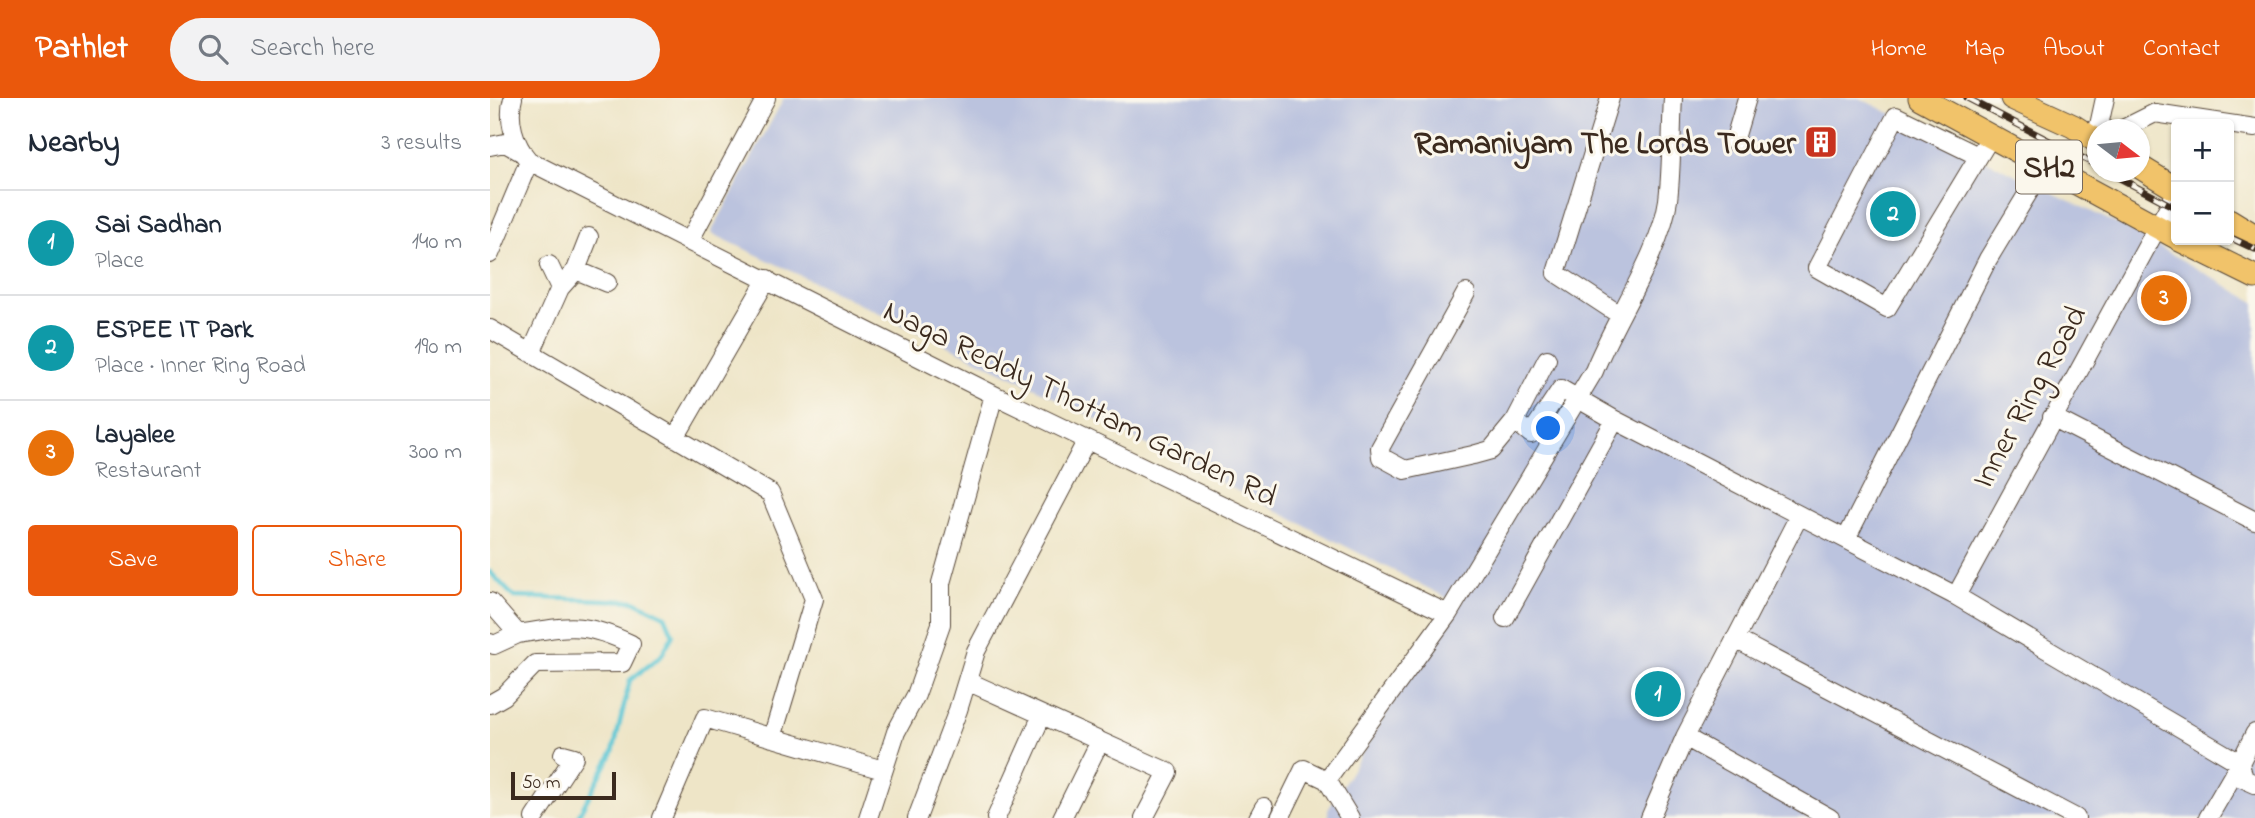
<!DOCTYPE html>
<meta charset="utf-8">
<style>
body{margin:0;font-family:"Indie Flower",sans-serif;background:#f2f2f3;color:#1f2937}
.controls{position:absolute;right:21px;top:21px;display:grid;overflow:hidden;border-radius:7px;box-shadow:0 2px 5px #0004}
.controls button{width:63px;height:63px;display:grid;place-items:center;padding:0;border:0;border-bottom:2px solid #e0e1e3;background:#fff;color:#1f2937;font:35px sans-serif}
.compass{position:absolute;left:1597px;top:21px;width:63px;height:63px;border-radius:50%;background:#fff;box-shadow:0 2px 5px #0004;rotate:106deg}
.scale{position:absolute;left:21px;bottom:18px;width:105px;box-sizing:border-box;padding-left:7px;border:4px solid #3b2a1e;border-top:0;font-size:19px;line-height:24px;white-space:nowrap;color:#3b2a1e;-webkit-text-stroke:5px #fbf7ec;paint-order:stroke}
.you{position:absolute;left:1059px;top:331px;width:24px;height:24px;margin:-18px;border:5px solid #fff;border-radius:50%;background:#1a73e8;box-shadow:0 0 0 10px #1a73e833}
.badge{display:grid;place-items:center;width:46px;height:46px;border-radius:50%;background:#ea580c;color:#fff;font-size:23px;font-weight:700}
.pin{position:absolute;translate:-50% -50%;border:4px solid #fff;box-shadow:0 2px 7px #0006}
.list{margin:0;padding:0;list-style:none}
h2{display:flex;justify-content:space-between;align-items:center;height:91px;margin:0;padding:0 28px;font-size:30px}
h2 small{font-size:23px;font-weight:400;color:#747a83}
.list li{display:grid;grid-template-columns:46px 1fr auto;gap:21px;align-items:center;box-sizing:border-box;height:105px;padding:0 28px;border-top:2px solid #e0e1e3}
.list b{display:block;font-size:26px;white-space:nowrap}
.list p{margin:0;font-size:23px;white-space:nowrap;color:#747a83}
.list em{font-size:23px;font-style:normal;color:#747a83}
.actions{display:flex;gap:14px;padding:21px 28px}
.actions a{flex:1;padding:16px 0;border:2px solid #ea580c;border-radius:7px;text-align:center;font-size:24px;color:#ea580c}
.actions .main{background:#ea580c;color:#fff}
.icon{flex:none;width:38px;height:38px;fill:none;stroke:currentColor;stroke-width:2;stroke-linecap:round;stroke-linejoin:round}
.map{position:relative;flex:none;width:1765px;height:720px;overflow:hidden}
header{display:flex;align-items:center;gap:42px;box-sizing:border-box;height:98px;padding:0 35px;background:#ea580c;color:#fff}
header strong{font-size:33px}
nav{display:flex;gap:38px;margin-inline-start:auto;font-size:24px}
.search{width:490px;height:63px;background:#f2f2f3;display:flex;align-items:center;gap:18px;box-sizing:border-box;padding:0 24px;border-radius:38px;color:#747a83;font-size:26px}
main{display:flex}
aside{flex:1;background:#fff}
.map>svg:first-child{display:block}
.industrial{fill:#bbc3de}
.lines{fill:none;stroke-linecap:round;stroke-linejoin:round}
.stream{stroke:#5ac6d4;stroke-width:4.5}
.minor-casing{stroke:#564637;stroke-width:20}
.major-casing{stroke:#564637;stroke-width:25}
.minor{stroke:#fff;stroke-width:18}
.major{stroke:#f1c36a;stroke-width:23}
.rail-casing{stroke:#3b2a1e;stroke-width:7}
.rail{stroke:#fbf7ec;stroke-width:4.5;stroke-dasharray:13;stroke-linecap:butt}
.labels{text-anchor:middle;stroke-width:6;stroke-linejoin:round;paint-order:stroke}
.shield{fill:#fbf7ec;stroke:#75685c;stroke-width:2}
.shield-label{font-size:30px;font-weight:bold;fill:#3b2a1e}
.poi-label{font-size:32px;font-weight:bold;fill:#3b2a1e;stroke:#fbf7ec;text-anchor:end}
.street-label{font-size:32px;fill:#3b2a1e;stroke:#fbf7ec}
</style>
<header>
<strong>Pathlet</strong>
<div class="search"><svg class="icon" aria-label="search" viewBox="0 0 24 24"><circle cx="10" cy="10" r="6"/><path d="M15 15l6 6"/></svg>Search here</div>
<nav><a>Home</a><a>Map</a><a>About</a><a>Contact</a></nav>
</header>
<main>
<aside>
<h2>Nearby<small>3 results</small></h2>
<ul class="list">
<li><span class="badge" style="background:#0f9aa8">1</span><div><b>Sai Sadhan</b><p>Place</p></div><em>140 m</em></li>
<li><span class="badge" style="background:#0f9aa8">2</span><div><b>ESPEE IT Park</b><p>Place · Inner Ring Road</p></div><em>190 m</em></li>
<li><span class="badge" style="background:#e8710a">3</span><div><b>Layalee</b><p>Restaurant</p></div><em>300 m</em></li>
</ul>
<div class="actions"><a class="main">Save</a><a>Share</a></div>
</aside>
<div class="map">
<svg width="1765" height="720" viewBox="0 0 1765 720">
<rect width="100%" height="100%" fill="#fbf7ec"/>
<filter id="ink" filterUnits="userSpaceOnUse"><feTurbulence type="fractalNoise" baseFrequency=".0143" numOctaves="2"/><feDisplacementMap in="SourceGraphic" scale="14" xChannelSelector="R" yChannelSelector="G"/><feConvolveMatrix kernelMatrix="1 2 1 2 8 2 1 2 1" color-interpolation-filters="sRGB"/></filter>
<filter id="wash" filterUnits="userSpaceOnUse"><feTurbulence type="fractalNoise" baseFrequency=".00686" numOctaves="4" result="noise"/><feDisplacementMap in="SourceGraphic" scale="28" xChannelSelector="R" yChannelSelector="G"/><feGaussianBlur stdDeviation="1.57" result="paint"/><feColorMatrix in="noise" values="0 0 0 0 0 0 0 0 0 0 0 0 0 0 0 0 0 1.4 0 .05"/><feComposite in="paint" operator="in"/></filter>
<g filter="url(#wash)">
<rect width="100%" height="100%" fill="#eee5c7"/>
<path class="industrial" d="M 294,0 L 1369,0 L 1645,135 L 1765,204 L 1765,720 L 838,720 L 838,712 L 963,503 L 522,278 L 221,135 Z"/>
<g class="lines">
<path class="stream" d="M 0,474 L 24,499 L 144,503 L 175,518 L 183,537 L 171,558 L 140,582 L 123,654 L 87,720"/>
</g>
</g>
<g filter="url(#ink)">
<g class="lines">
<defs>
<path id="minor" d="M 23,0 C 17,21 24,46 39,63 L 504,297 L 958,516
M 1120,0 L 1066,175 L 1130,217
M 1608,32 L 1615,0
M 1631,32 L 1665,15 L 1765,30
M 1244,44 L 1257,0
M 0,48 L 15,45 L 31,54
M 1488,58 L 1406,18 L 1327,170 L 1397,210 L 1501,38
M 99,139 L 86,172 L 117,185
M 200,142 L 276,0
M 0,156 L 39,63
M 59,167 L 70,190
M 976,195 L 890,350 L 891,359 L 915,372 L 983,357 L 1001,352 L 1025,323 L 1041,336 L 1071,291 L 1125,322 L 1466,498 L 1750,665 L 1765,635
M 0,231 L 280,395 L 324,501 L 282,640
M 41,255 L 70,190 L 86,172
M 1562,319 L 1765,423
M 1025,323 L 1057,261
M 185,340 L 277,181
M 1356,441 L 1498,161 L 1555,67
M 1466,498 L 1686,95
M 0,504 L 28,536 C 79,528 93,523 141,546 L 132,565 L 45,566 L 14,598 L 0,606
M 1015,520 L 1125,322
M 1245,541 L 1586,720
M 0,545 L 4,547 L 28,536
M 477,583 L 678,674 L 654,720
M 1195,639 L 1340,720
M 1750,665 L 1754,681 L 1765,686
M 44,720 L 84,659 L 73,656
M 172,720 L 215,620 L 393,672
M 378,720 L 406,634 L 426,597 L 451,526 L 451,485 L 504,297
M 427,720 L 468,612 L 486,553 L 597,342
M 506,720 L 552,617
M 572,720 L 610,643
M 768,720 L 774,709
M 790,720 L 814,671 L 837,682
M 860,720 L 837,682 L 958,516 L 1104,273 C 1124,222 1171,154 1178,102 C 1182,69 1181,33 1183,0
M 1160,720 L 1195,639 L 1309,418
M 1718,720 L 1750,665"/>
<path id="major" d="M 1430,0 L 1686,139
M 1522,0 L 1583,28 L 1608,44
M 1650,69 L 1686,91
M 1739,122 L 1765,138
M 1690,142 L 1765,179"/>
</defs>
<use href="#minor" class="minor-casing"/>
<use href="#major" class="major-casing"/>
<use href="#minor" class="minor"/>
<use href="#major" class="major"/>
<defs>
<path id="rail" d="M 1477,0 L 1608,68
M 1618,74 L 1686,110
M 1739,139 L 1765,151"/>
</defs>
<use href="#rail" class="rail-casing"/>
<use href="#rail" class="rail"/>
</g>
</g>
<defs>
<symbol id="building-square" viewBox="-11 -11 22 22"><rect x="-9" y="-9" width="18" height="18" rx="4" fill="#c8321e" stroke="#fbf7ec"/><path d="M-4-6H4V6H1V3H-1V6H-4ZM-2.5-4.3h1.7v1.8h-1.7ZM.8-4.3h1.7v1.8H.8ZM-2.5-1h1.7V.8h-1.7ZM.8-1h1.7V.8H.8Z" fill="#fff"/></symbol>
</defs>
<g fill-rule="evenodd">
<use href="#building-square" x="1312" y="25" width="38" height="38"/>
</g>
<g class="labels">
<rect class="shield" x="1526" y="42.5" width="66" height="53" rx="5"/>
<g class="shield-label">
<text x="1559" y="79">SH2</text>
</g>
<g class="poi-label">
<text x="1306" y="55">Ramaniyam The Lords Tower</text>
</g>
<g class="street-label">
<text transform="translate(1538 298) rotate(-61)" y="11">Inner Ring Road</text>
<text transform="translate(591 304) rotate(26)" y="11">Naga Reddy Thottam Garden Rd</text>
</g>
</g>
</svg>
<div class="controls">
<button>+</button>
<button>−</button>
</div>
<svg class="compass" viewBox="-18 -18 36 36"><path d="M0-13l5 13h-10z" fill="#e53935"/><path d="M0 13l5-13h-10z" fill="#747a83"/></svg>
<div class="scale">50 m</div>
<div class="you"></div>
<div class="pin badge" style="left:1168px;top:596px;background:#0f9aa8">1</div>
<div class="pin badge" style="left:1403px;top:116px;background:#0f9aa8">2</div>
<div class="pin badge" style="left:1674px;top:200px;background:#e8710a">3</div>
</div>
</main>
